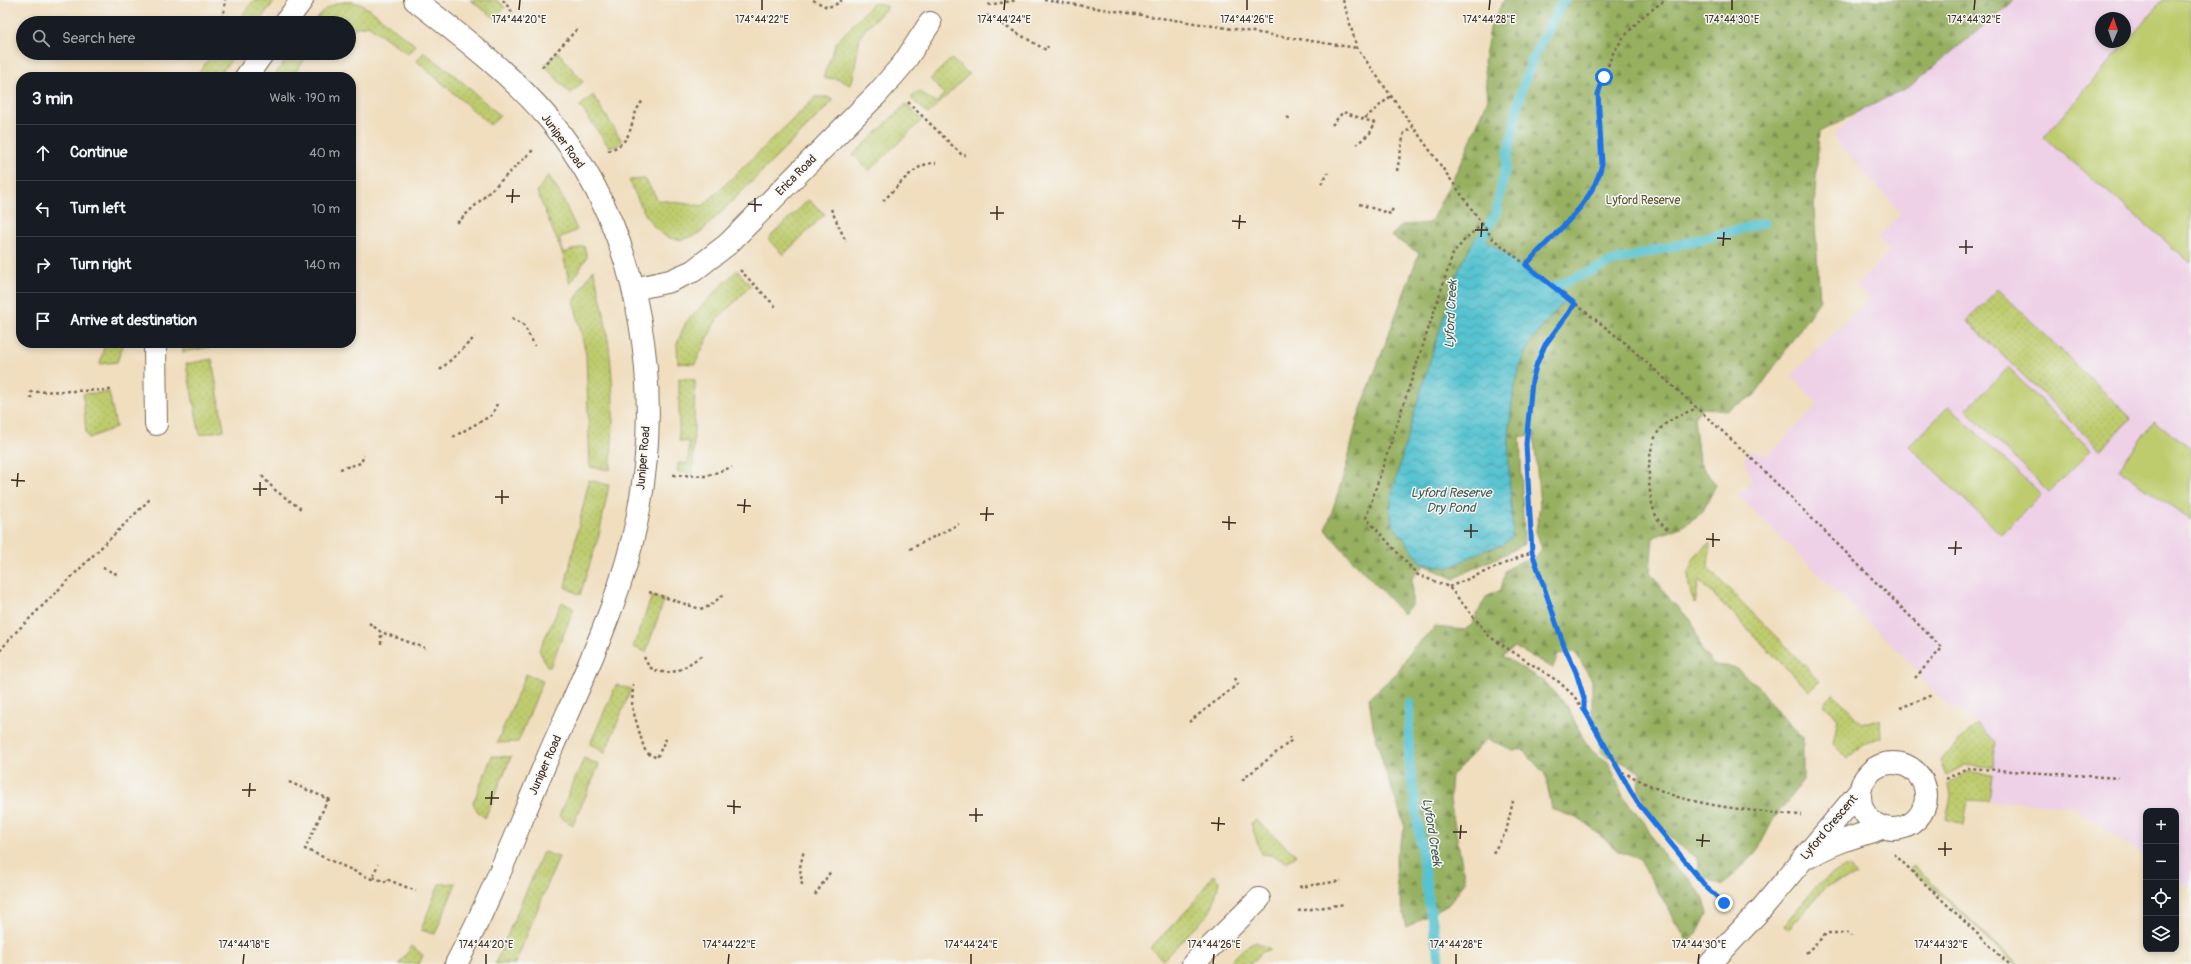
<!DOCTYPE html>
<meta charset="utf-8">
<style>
body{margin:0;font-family:Pangolin,sans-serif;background:#242831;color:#f1f3f6}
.controls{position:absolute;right:12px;bottom:12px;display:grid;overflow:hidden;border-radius:8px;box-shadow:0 2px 6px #0003}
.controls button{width:36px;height:36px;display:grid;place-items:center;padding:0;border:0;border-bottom:1px solid #363941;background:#171b24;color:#f1f3f6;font:20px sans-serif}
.compass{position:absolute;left:2095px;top:12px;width:36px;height:36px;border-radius:50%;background:#171b24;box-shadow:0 2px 6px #0003;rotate:2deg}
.stop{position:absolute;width:12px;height:12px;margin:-9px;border:3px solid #1a73e8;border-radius:50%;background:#fff}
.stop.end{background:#1a73e8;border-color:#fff;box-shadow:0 1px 4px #0008}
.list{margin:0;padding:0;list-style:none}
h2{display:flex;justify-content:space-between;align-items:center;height:52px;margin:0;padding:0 16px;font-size:17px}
h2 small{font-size:13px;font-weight:400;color:#9ea1a6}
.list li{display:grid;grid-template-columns:26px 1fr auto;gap:12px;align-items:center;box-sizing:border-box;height:56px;padding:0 16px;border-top:1px solid #363941}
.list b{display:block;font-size:15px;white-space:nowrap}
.list em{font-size:13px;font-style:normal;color:#9ea1a6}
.icon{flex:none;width:22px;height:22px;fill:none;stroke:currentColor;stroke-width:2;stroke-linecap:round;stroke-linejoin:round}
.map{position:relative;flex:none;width:2191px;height:964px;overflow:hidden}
.search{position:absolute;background:#171b24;box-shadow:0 2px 6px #0003;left:16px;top:16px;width:340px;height:44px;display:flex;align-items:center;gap:10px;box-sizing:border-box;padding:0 14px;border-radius:22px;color:#9ea1a6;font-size:15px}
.panel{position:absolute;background:#171b24;box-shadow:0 2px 6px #0003;left:16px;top:72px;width:340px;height:276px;border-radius:16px}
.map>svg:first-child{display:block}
.built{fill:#eed0e7;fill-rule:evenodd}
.grass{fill:url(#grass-dots);stroke:#7c7b46}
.forest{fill:url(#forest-firs);stroke:#686d40}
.pitch{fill:#becc6e;stroke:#7c7b46}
.water{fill:url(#water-waves);stroke:#497677}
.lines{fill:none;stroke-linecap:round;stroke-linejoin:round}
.stream{stroke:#57c3d0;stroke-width:10}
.minor-casing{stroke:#7a6956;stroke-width:24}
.path{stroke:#7a6956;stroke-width:2.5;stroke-dasharray:3 3;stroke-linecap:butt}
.minor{stroke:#fff;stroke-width:22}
.route{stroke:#1a73e8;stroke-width:5}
.ticks{fill:none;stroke:#3b2a1e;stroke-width:1.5}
.labels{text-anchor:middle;stroke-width:3;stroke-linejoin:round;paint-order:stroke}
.street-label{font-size:12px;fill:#3b2a1e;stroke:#f6f6f2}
.park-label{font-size:12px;fill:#5c5232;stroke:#f6f6f2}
.water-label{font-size:13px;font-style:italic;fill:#435853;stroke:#f6f6f2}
.ticks-label{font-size:10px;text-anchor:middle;fill:#3b2a1e;stroke:#f6f6f2;stroke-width:3;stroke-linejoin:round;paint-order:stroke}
</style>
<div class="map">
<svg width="2191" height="964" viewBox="0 0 2191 964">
<defs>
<pattern id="grass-dots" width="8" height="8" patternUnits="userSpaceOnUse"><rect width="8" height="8" fill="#becc6e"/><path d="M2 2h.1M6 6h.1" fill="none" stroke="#a4af5f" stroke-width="1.8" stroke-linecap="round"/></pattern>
<pattern id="forest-firs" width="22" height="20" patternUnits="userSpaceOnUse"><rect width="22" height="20" fill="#96b061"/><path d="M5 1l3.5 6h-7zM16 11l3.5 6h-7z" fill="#7c8f4f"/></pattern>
<pattern id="water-waves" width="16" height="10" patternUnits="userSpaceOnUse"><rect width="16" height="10" fill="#57c3d0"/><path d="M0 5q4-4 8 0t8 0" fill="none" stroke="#499fa8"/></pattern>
</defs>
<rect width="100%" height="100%" fill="#f6f6f2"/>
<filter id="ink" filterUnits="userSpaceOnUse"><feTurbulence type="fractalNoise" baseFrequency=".025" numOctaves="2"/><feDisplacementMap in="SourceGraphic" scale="8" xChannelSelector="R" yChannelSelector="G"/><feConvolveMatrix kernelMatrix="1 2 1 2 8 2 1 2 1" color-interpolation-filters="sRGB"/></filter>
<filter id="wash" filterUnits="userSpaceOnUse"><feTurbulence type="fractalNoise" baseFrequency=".012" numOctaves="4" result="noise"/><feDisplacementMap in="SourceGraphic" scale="16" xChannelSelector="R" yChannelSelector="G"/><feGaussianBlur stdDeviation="0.9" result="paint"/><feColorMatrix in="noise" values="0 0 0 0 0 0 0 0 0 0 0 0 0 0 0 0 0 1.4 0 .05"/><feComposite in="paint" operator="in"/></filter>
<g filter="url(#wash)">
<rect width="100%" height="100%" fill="#f0debf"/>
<path class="built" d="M 1972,0 L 2191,0 L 2191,888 L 2176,877 L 2176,811 L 2146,811 L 2146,857 L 2072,806 L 1989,801 L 1996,742 L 1957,706 L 1953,711 L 1920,678 L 1923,676 L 1920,672 L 1738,496 L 1752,482 L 1744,457 L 1751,451 L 1768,455 L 1819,404 L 1791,376 L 1869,298 L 1856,285 L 1890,251 L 1877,239 L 1901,213 L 1833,137 ZM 2101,18 L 2125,18 L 2125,42 L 2101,42 Z"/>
<path class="grass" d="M 254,0 L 275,0 L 258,23 L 236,23 Z
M 470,0 L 496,0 L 505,7 L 495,18 Z
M 344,2 L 352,2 L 364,5 L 365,8 L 368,8 L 415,45 L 408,54 L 368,25 L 349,29 L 349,23 L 313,23 C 322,11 330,4 344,2 Z
M 874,2 L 888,7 L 866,28 L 860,37 L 852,83 L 850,85 L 838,79 L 823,78 L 836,43 Z
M 424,52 L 459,79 L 500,116 L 490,125 L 417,61 Z
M 558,52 L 583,82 L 570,94 L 545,65 Z
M 213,53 L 227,53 L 232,59 L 218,77 L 196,77 Z
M 291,53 L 309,53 L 292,77 L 281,77 L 276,73 Z
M 951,59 L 969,74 L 928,114 L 911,98 L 918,91 L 936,103 L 944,94 L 930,79 Z
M 593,95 L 622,141 L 617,146 L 609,147 L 580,106 Z
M 816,97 L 827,97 L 834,100 L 702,231 C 659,259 643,210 629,180 L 645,179 L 658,200 L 703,206 Z
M 906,104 L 922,120 L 869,171 L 853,155 Z
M 548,175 L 561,195 L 577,230 L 559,238 L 564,253 L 584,246 L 587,257 L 570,284 L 563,255 L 537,192 Z
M 808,200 L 825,214 L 783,255 L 768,239 Z
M 593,269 C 612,335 617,402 610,470 L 590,467 L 586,354 L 574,302 Z
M 737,270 L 751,286 L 717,319 L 695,364 L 678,363 L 677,344 L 686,322 Z
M 1998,289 L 2131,418 L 2101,450 L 1967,321 Z
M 105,343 L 124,343 L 117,362 L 100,364 Z
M 182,343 L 209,343 L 210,347 L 183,352 Z
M 212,359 L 224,430 L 200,435 L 186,364 Z
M 679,378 L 695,380 L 693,473 L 677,472 L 678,463 L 688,464 L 689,442 L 679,441 Z
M 109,392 L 116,427 L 89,438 L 86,433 L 83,394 Z
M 589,480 L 609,485 L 599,535 L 580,595 L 565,587 Z
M 1710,543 L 1708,568 L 1820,681 L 1809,691 L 1699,580 L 1695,603 C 1683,581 1688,556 1710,543 Z
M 652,596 L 664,600 L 646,652 L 633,647 Z
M 562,602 L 574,609 L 550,667 L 547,666 L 539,650 Z
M 526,674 L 543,681 L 518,742 L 497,743 Z
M 616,685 L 631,689 L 605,753 L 590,744 Z
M 1833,693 L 1862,723 L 1868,723 L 1880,719 L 1881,737 L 1861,745 L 1848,759 L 1833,744 L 1838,718 L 1824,705 Z
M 1976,724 L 1996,742 L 1993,767 L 1965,765 L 1946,775 L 1940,761 Z
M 492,756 L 511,757 L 485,818 L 478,812 L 473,803 Z
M 584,758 L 599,765 L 573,825 L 559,816 Z
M 1968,772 L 1992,774 L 1989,801 L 1968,800 L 1964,825 L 1946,819 L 1951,796 L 1949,783 Z
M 1256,820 L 1296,855 L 1287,862 L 1270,855 L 1261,854 L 1251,823 Z
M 543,852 L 559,857 L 515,964 L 495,964 Z
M 1849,866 L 1856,875 L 1827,886 L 1788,929 L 1784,925 C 1803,902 1820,876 1849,866 Z
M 1913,866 L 1916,868 L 2017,964 L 2014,964 L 1954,906 L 1910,869 Z
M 1213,875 L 1219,881 L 1214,902 L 1209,913 L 1163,960 L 1150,948 L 1191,906 Z
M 456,883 L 435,934 L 421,930 L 439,884 Z
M 1256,942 L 1270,949 L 1263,952 L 1251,964 L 1228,964 L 1244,948 Z
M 412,946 L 423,955 L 419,964 L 399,964 Z"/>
<path class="forest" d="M 1504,0 L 2015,0 L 1910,86 L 1819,132 L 1814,208 L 1820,300 L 1754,396 L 1726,410 L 1702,408 L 1694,417 L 1699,462 L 1716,485 L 1702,513 L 1681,527 L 1653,537 L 1650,572 L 1671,601 L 1692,621 L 1702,651 L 1713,665 L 1734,667 L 1760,688 L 1778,713 L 1803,737 L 1803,780 L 1773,820 L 1756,853 L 1722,886 L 1699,875 L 1697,858 C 1673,843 1647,818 1639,789 C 1638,784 1639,776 1640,771 L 1602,753 L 1592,715 L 1592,680 L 1575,652 L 1558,654 L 1553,668 L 1514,647 L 1503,656 L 1543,681 L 1567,706 L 1583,738 L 1592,751 L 1608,762 L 1624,798 L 1644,822 L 1657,846 L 1676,870 L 1691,880 L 1703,897 L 1708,912 L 1697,934 L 1688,942 L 1639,859 L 1618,851 L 1582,820 L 1552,809 L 1545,774 L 1522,749 L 1513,750 L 1487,739 L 1452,775 L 1450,800 L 1465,881 L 1450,903 L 1407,927 L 1397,887 L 1396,856 L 1405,827 L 1384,767 L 1373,726 L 1369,698 L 1397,673 L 1411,650 L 1435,627 L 1465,630 L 1472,624 L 1486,597 L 1501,590 L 1506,570 L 1523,560 L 1531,562 L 1542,549 L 1536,531 L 1540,505 L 1534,437 L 1520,436 L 1524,544 C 1501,558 1476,565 1454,579 L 1425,565 L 1412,578 L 1412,604 L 1403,614 C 1378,585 1350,560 1326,530 L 1345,471 L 1358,417 L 1419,253 L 1391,236 L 1402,225 L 1430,223 L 1464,156 L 1488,99 L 1484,61 L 1491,24 Z"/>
<path class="pitch" d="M 2163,0 L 2191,0 L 2191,263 L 2044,137 Z
M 2008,368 L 2091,450 L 2049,492 L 1966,410 Z
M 1949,406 L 2041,495 L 2001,535 L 1909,446 Z
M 2153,421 L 2191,447 L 2191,520 L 2119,469 Z"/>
<path class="water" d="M 1479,234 L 1565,300 C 1554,314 1534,335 1527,349 C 1503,403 1508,471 1513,528 L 1512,537 L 1502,545 L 1485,550 L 1448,568 L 1421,562 L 1393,525 L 1390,511 L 1392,493 C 1407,437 1423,381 1441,326 C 1451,294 1458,261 1479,234 Z"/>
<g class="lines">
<path class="stream" d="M 1476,248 L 1496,213 L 1521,91 L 1534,55 L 1564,0
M 1539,296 L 1550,289 L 1614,261 L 1764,223
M 1409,703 L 1409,760 L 1428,897 L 1440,964"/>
</g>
</g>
<g filter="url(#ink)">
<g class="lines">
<defs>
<path id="minor" d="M 415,0 C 462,37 510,73 549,119 C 645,234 667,399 632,542 C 614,614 581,682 551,750 C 520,821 493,896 456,964
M 285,23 L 302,0
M 246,77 L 263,53
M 634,289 L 670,281 L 693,271 L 728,244 L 878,93 L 903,64 L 930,23
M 155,343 L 156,424
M1860 796a33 33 0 1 1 66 0a33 33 0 1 1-66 0Z
M 1809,857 C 1831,843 1857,836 1882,828
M 1193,964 L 1259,899
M 1710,964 L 1762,908 L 1860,791"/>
</defs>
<use href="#minor" class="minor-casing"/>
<path class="path" d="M 503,0 L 512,12
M 813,0 L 827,7 L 835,5 L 842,0
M 1044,0 L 1357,48
M 1343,0 L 1357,48 L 1493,239 L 1624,342 L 1697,408 L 1747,454 L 1942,648 L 1915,678
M 988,5 L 1017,0
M 986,15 L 1046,50 L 1048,46
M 218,23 L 224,13 L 225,0
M 542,67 L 578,28
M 351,82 L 356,84
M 908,102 L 962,155 L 966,155
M 1287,117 L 1292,120
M 1365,118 L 1391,96
M 1332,125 L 1343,112 L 1375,123 L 1370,133 L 1357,144
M 608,151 C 639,139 625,122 644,99
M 1397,171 L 1404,133 L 1413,127
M 1321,184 L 1328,173
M 883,201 C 897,188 916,161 936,163
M 1359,204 L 1391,214 L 1393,207
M 831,209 L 846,242
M 457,223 L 534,149
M 1483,224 L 1466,238 L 1453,254 L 1366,518 L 1418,575 L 1449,587 L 1490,637 L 1559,682 L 1574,696 L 1594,725 L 1637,801 L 1707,888 L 1724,903
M 1526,265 L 1586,200 L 1600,174 L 1602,164 L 1598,94 L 1612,55 L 1623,38 L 1642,17 L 1665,0
M 740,270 L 777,308
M 1575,304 L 1545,345 L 1537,363 L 1532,381 L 1526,444 L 1532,552 L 1564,646 L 1576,672 L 1584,698 L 1584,709
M 512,318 L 523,324 L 535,346
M 440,370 L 475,337
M 31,399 L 31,392 L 113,390
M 453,437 L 492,415 L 497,404
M 340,469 L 361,463 L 364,455
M 673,475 L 706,476 L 732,467
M 262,476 L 275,490 L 301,509 L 303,508
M 1667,530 C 1664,526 1660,523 1657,518 C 1647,498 1645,452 1658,432 C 1666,419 1684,414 1697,408
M 910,549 L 959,524
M 103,568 L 119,575
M 1449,587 L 1532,552
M 649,592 L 700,609 L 710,606 L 725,593
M 369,623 L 381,632 L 425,648
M 381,644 L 381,632
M 0,651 L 11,637 L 151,498
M 644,657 L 649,667 C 673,680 684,667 704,654
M 633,684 L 632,707 L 644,748 L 647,753 L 657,758 L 665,740 L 667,740
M 1900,708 L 1932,695
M 1189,722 L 1238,684 L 1235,678
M 1622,772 C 1640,780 1659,791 1678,797 C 1718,808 1760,812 1802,815
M 1946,779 L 1967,768 L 2118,778
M 1242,780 L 1292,740 L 1290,737
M 289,782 L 333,801
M 328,799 L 305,849 L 372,879 L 378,864
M 1493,853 L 1506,832 L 1513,801
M 1894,854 L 2009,964
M 373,877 L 385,882 L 386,879 L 416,891
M 802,885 L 800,867 L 804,850
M 1299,887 L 1341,881
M 815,895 L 831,871
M 1298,911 L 1345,904
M 1806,953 L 1827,933 L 1850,933 L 1851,936"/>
<use href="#minor" class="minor"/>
</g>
</g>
<g class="lines" filter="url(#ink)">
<path class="route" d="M 1604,77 L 1598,94 L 1602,164 C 1593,206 1552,234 1526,265 L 1575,304 L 1545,345 L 1537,363 L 1532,381 L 1526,444 L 1532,552 L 1564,646 L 1576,672 L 1584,698 L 1584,709 L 1637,802 L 1707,888 L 1724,903"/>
</g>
<path class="ticks" d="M 519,10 L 520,0M 762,10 L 762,0M 1004,10 L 1005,0M 1247,10 L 1247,0M 1489,10 L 1490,0M 1732,10 L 1732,0M 1974,10 L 1975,0M 506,196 L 520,196M 512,203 L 513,189M 748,204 L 762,205M 755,212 L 755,198M 990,213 L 1004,213M 997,220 L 997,206M 1232,221 L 1246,222M 1239,229 L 1240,215M 1475,230 L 1488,230M 1481,237 L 1482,223M 1717,238 L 1731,239M 1723,246 L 1724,232M 1959,247 L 1973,247M 1966,254 L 1966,240M 11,480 L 25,481M 17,487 L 18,473M 253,489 L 267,489M 260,496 L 260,482M 495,497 L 509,497M 502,504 L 502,490M 737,505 L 751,506M 744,513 L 745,499M 980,514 L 994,514M 986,521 L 987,507M 1222,522 L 1236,523M 1229,530 L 1229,516M 1464,531 L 1478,531M 1471,538 L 1471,524M 1706,539 L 1720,540M 1713,547 L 1713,533M 1948,548 L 1962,548M 1955,555 L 1956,541M 242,790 L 256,790M 249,797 L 250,783M 485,798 L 499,798M 491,805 L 492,791M 727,806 L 741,807M 734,814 L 734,800M 969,815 L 983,815M 976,822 L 976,808M 1211,823 L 1225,824M 1218,831 L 1219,817M 1453,832 L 1467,832M 1460,839 L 1461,825M 1696,840 L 1710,841M 1702,847 L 1703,834M 1938,849 L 1952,849M 1945,856 L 1945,842M 243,964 L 244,954M 486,964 L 486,954M 728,964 L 729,954M 971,964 L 971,954M 1213,964 L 1214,954M 1456,964 L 1456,954M 1698,964 L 1699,954M 1941,964 L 1941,954"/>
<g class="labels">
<g class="street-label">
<text transform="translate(563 141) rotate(54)" y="4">Juniper Road</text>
<text transform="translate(796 175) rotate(-45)" y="4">Erica Road</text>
<text transform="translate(643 458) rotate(-85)" y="4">Juniper Road</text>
<text transform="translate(545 765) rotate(-66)" y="4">Juniper Road</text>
<text transform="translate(1829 827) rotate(-50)" y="4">Lyford Crescent</text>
</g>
<g class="park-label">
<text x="1643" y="204">Lyford Reserve</text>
</g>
<g class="water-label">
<text transform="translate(1450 314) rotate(-87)" y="5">Lyford Creek</text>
<text x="1451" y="497">Lyford Reserve<tspan x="1451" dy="15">Dry Pond</tspan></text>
<text transform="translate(1433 832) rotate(81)" y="5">Lyford Creek</text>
</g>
</g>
<g class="ticks-label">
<text x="519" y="23">174°44'20"E</text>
<text x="762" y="23">174°44'22"E</text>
<text x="1004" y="23">174°44'24"E</text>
<text x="1247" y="23">174°44'26"E</text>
<text x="1489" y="23">174°44'28"E</text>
<text x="1732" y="23">174°44'30"E</text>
<text x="1974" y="23">174°44'32"E</text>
<text x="244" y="948">174°44'18"E</text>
<text x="486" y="948">174°44'20"E</text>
<text x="729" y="948">174°44'22"E</text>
<text x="971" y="948">174°44'24"E</text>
<text x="1214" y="948">174°44'26"E</text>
<text x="1456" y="948">174°44'28"E</text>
<text x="1699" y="948">174°44'30"E</text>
<text x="1941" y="948">174°44'32"E</text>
</g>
</svg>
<div class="controls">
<button>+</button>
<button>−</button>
<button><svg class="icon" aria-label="locate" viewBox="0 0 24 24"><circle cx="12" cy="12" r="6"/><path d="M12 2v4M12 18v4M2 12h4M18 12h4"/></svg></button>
<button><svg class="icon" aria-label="layers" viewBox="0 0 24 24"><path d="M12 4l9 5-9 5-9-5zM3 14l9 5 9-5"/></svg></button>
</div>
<svg class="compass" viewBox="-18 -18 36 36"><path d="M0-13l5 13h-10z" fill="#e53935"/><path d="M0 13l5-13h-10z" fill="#9ea1a6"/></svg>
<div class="stop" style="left:1604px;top:77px"></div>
<div class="stop end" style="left:1724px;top:903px"></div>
<div class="search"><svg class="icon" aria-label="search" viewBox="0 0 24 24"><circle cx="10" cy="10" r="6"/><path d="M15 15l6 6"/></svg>Search here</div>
<section class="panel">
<h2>3 min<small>Walk · 190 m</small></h2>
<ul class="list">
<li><svg class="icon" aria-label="ahead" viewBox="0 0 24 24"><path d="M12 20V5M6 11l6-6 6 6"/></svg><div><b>Continue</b></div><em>40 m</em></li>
<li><svg class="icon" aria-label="left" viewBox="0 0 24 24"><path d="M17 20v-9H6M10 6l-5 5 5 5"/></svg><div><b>Turn left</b></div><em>10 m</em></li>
<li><svg class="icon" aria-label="right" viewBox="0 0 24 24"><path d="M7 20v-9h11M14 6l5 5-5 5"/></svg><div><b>Turn right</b></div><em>140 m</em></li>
<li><svg class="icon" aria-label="arrive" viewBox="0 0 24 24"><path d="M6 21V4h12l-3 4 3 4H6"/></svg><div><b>Arrive at destination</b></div></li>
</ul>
</section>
</div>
